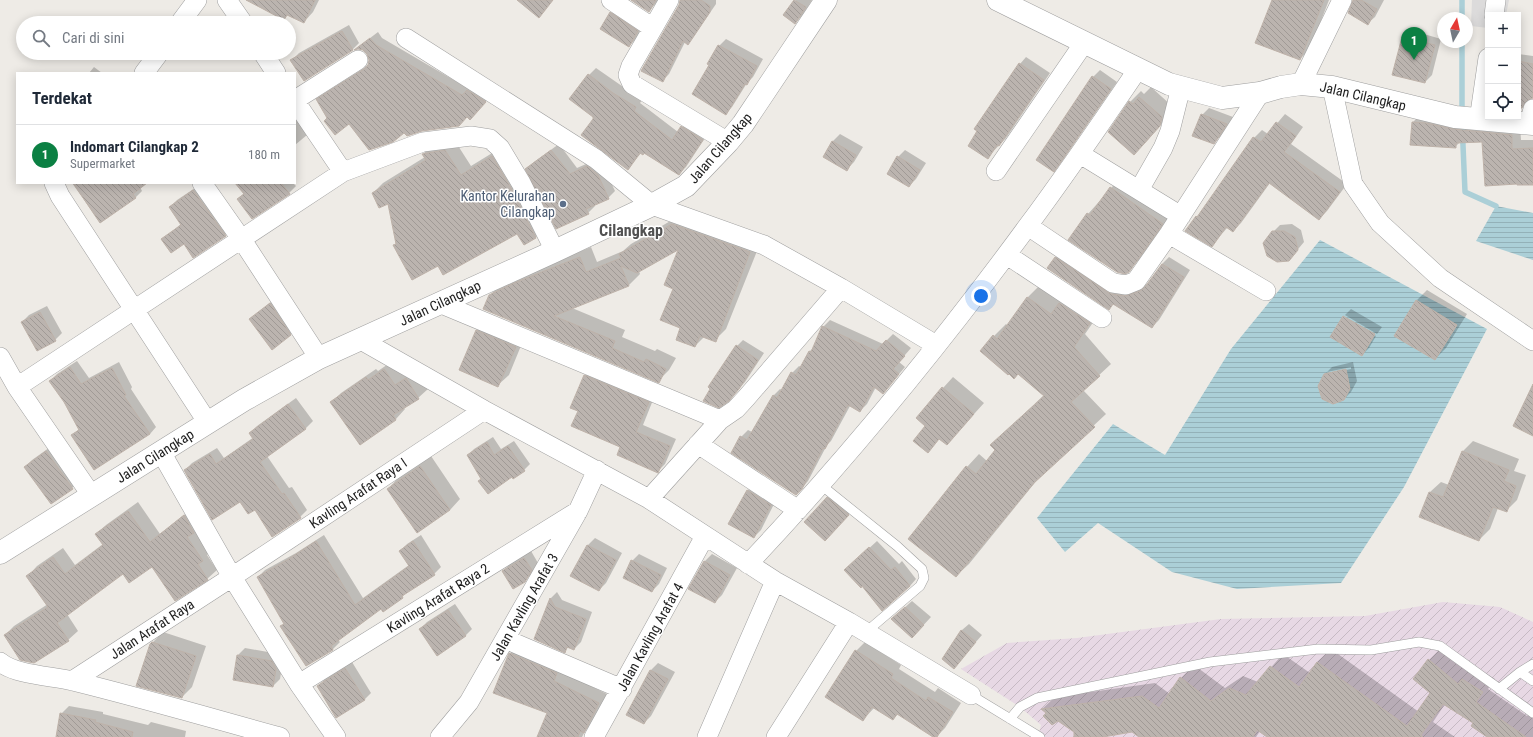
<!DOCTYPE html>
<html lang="id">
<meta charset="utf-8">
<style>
body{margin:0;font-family:"Roboto Condensed",sans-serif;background:#f6f6f7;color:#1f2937}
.controls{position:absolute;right:12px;top:12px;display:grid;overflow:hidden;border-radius:0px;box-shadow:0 2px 10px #0003}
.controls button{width:36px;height:36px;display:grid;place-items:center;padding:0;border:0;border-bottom:1px solid #e0e1e3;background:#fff;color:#1f2937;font:20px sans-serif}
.compass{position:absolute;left:1437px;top:12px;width:36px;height:36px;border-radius:50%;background:#fff;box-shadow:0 2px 10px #0003;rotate:9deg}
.you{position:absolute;left:981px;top:296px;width:14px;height:14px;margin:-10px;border:3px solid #fff;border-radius:50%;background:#1a73e8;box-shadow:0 0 0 6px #1a73e833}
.badge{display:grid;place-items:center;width:26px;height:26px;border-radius:50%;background:#0b8043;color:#fff;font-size:13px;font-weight:700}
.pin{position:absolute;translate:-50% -33px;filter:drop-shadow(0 1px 2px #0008)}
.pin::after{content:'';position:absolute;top:21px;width:14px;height:12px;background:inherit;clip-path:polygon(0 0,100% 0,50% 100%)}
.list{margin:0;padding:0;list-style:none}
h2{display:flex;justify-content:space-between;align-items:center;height:52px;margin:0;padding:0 16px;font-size:17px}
h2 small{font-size:13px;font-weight:400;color:#747a83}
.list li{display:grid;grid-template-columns:26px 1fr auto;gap:12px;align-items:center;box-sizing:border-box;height:60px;padding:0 16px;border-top:1px solid #e0e1e3}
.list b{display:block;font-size:15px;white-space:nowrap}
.list p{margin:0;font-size:13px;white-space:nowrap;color:#747a83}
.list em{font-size:13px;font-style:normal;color:#747a83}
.icon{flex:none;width:22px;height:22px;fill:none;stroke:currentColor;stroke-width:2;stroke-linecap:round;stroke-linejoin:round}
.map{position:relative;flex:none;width:1533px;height:737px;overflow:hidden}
.search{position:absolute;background:#fff;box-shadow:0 2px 10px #0003;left:16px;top:16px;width:280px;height:44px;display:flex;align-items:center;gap:10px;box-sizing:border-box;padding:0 14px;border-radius:22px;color:#747a83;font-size:15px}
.panel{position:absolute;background:#fff;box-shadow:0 2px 10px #0003;left:16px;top:72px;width:280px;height:112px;border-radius:0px}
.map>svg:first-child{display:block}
.residential{fill:#dcdbdb}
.industrial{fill:url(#industrial-furrows)}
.water{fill:url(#water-rules);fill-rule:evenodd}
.shadow{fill:#0003}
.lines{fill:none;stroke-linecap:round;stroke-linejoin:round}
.stream{stroke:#abcfd7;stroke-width:5.5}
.building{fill:url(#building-back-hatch);stroke:#beb2a9}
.service-casing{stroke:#9f9f9f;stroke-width:10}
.minor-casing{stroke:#9f9f9f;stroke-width:20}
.tertiary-casing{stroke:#9f9f9f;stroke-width:23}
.service{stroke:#fff;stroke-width:9}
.minor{stroke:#fff;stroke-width:19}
.tertiary{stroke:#fff;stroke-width:22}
.service-dot{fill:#5c6f8a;stroke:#fff;stroke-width:1.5}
.labels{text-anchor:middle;stroke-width:3;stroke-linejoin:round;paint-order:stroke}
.street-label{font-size:14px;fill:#1e1e1e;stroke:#fff}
.service-label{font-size:14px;fill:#4e5e75;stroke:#fff;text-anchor:end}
.quarter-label{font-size:16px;font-weight:bold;fill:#515151;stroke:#fff}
</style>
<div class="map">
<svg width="1533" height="737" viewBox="0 0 1533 737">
<defs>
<pattern id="industrial-furrows" width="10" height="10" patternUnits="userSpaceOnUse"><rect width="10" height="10" fill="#e7d8e4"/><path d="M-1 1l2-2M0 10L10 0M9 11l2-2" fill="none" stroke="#c6b9c3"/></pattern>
<pattern id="water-rules" width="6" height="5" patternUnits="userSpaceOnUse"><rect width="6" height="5" fill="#abcfd7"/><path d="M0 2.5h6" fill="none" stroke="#93b1b8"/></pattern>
<pattern id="building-back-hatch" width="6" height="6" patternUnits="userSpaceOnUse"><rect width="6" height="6" fill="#bbb4af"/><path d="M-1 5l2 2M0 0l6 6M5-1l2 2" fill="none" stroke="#a09a96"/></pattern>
</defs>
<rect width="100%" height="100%" fill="#eeebe6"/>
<path class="residential" d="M 1472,0 L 1509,0 L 1506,15 L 1488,15 L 1488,28 L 1471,26 Z"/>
<path class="industrial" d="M 1443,602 L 1500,607 L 1533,622 L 1533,737 L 1038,737 L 1041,725 L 1020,707 L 961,669 L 1007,643 L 1077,638 L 1221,619 L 1365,616 Z"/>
<path class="water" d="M 1496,206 L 1533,213 L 1533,260 L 1476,241 Z
M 1320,240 L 1487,329 L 1404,487 L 1341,583 L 1237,589 L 1172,572 L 1098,523 L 1065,552 L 1037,518 L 1113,424 L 1165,455 L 1231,349 ZM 1416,300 L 1457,325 L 1435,360 L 1394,336 ZM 1343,316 L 1375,335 L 1362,356 L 1331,337 ZM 1336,371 L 1348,377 L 1350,389 L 1344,400 L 1333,404 L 1322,399 L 1318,386 L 1324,374 Z"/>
<path class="shadow" d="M 250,0 L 319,0 L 313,12 L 304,22 L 288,14 L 284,19 Z
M 633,0 L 659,0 L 649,11 Z
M 681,0 L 716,0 L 716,4 L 694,36 L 687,43 L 685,42 L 669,74 L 662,81 Z
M 796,0 L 812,0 L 802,16 L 795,23 L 784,15 Z
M 1273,0 L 1329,0 L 1310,49 L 1300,59 Z
M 1354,0 L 1384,0 L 1375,17 L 1368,23 Z
M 618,6 L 645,24 L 636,39 L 629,46 L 611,13 Z
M 349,25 L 359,43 L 352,50 L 292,60 L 299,53 Z
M 1410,30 L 1441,39 L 1432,75 L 1425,82 L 1403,37 Z
M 378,32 L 382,38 L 469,89 L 492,95 L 470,119 L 467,116 L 405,131 L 349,123 L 318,100 L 325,93 L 369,65 L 370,60 L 368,53 L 363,49 L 357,48 Z
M 726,39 L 763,59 L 753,77 L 747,83 L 732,107 L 725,114 L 711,65 L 719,46 Z
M 1518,54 L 1533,56 L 1533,97 L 1521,107 L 1518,107 Z
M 1026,57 L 1050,73 L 1006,138 L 988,157 L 1020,64 Z
M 94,67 L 102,73 L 89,73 Z
M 596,68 L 642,100 L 640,103 L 678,132 L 689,120 L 709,132 L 686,167 L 679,174 L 645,152 L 641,153 L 628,169 L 594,119 L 589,75 Z
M 1100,70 L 1117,82 L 1060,164 L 1053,170 L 1093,77 Z
M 1151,87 L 1172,106 L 1170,114 L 1145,143 L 1130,102 L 1141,91 L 1144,94 Z
M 295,106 L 313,130 L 295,145 Z
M 1209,108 L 1233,117 L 1221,136 L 1213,143 L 1202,115 Z
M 1422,113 L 1520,126 L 1521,140 L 1533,140 L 1533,183 L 1483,140 L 1461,141 L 1455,147 L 1413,122 Z
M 1285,114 L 1303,127 L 1291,144 L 1347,184 L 1327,211 L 1319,219 L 1270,183 L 1241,223 L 1233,231 L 1228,227 L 1212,245 L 1187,230 L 1202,211 L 1254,138 L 1262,130 L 1268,134 Z
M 840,134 L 863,147 L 854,162 L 847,169 L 825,157 L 833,141 Z
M 455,141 L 471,166 L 502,147 L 546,227 L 536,237 L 517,233 L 438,265 L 394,246 L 397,243 L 388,203 L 373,193 L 383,183 L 425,157 L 423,154 L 433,144 Z
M 559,144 L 577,168 L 595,160 L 604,168 L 615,191 L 608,198 L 594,204 L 595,206 L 588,213 L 527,169 L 534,162 Z
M 905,150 L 926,163 L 916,179 L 909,186 L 898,157 Z
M 1121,177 L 1172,213 L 1139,260 L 1128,271 L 1088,214 Z
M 72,183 L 146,183 L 140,187 L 142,191 L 136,197 L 100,222 Z
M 237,183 L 293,183 L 296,186 L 289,193 L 238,199 L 244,193 Z
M 201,184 L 232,228 L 225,235 L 184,242 L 162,240 L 182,223 L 170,207 L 177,200 Z
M 684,213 L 761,241 L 726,329 L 715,340 L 705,336 L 695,346 L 681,327 L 680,247 L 639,271 L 640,274 L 629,285 L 572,308 L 625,330 L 622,337 L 655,351 L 657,349 L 676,358 L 669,370 L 658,381 L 490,295 L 501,284 L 591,247 L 597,262 L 623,251 L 631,244 Z
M 1292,224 L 1301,230 L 1304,242 L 1289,260 L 1273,232 L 1280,225 Z
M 1062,251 L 1132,289 L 1148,284 L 1162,264 L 1169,257 L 1190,270 L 1159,320 L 1152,327 L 1114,303 L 1109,309 L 1055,258 Z
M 1040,285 L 1101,311 L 1085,334 L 1111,364 L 1083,390 L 1106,414 L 1042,474 L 969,564 L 956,576 L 909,539 L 967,467 L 979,454 L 987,461 L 996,450 L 991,445 L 1044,395 L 994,336 L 1006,324 L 1008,326 L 1027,298 Z
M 1427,290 L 1467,314 L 1446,348 L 1435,359 L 1417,300 Z
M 277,297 L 297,328 L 290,335 L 250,319 Z
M 47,306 L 62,333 L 55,340 L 22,322 L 29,315 Z
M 1351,309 L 1382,327 L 1377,334 L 1345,315 Z
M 1344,316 L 1344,317 L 1376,336 L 1369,348 L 1362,355 L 1332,337 Z
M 488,320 L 525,336 L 509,375 L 498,385 L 477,331 Z
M 830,320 L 883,344 L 893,334 L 911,348 L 899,362 L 905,367 L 883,393 L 876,387 L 867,404 L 860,411 L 850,406 L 831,441 L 827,445 L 808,481 L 803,487 L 741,437 L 748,430 L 752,432 L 773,396 L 780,389 L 782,390 L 792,373 L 799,366 L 801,367 L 810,351 L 814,347 L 823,327 Z
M 743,340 L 764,353 L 745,382 L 735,393 L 712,388 L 737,346 Z
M 394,360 L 404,376 L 416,370 L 428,389 L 418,398 L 403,407 L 405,409 L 396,419 L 361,443 L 332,402 L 341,393 L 376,369 L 378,371 Z
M 77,361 L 89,378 L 119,362 L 132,387 L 131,389 L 156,427 L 150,434 L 73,435 L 79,429 L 65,402 L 50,381 L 57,374 Z
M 1353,362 L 1357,381 L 1351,392 L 1344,399 L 1325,375 L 1327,372 L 1327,374 L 1351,369 L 1351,367 L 1327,372 L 1332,367 Z
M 592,369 L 655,395 L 643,425 L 676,439 L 665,464 L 658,471 L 621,447 L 579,411 L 585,376 Z
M 953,377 L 984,403 L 947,444 L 940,438 L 928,451 L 927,426 L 943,388 Z
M 296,398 L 313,421 L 306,428 L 267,456 L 289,488 L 292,487 L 307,510 L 300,517 L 255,508 L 185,470 L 192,463 L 217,448 L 224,458 L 254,437 L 250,433 L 257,426 Z
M 493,437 L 501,449 L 514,441 L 530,464 L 524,470 L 512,476 L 482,478 L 468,455 L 474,449 Z
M 1473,441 L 1519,459 L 1514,471 L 1526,475 L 1517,500 L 1506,511 L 1498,508 L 1490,529 L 1479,540 L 1430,492 L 1441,482 L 1449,485 L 1463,451 Z
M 53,445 L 79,481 L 72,488 L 25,467 L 32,460 Z
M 431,456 L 460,499 L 450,510 L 388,489 L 398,478 Z
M 755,483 L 777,498 L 761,530 L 754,537 L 730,524 L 748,490 Z
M 835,491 L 855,508 L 832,533 L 828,498 Z
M 138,502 L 160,534 L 194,507 L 211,551 L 207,555 L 217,570 L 207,579 L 175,600 L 152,566 L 123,572 L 67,614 L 78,631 L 68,640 L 34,662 L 5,635 L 14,626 L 48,604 L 28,576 L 37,566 L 63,548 L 75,565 L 103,544 L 96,534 L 106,525 Z
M 324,535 L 363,598 L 409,565 L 400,551 L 407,544 L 421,535 L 441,567 L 434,574 L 410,589 L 402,597 L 381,608 L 338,640 L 340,642 L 333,649 L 307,665 L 282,626 L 285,623 L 258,577 L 265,570 L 296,553 Z
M 595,538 L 622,553 L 606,583 L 599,590 L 572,575 L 588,545 Z
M 877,541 L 899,564 L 902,561 L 916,579 L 910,586 L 853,563 Z
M 531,551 L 538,563 L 532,574 L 524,581 L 503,571 L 510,564 Z
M 639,554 L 667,568 L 659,584 L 652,591 L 632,561 Z
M 712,554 L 737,568 L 722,595 L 715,602 L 690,588 L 705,561 Z
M 557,592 L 562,600 L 592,612 L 581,642 L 574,649 L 569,647 L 564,651 L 535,639 L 550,599 Z
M 912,601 L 931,617 L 919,630 L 892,619 Z
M 455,604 L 472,629 L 465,636 L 420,629 L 427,622 Z
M 969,624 L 982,635 L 954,667 L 944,659 L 962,630 Z
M 163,632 L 206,646 L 192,687 L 182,697 L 151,644 Z
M 865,642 L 901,665 L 899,669 L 935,692 L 938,688 L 961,703 L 945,728 L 936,737 L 898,714 L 893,719 L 874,708 L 863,720 L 856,651 Z
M 519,645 L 562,672 L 607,694 L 593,723 L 585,731 L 582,737 L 538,737 L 548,713 L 510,654 Z
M 1442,647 L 1495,679 L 1488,689 L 1527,716 L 1529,714 L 1533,717 L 1533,737 L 1489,737 L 1475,723 L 1445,704 L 1433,722 L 1455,737 L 1269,737 L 1260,731 L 1256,737 L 1141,737 L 1132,731 L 1097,737 L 1075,737 L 1075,732 L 1042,709 L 1055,697 L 1155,683 L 1170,694 L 1181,678 L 1194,665 L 1225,688 L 1243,676 L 1258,682 L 1283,654 L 1310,673 L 1317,662 L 1331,649 L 1419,712 L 1432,692 L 1429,660 Z
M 245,648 L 279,654 L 283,661 L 280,679 L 273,686 L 234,679 L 238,655 Z
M 352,662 L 371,693 L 364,700 L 318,686 L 325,679 Z
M 658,663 L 675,672 L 651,716 L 644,723 L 627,714 L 651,670 Z
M 69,706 L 103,712 L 103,714 L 148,725 L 151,722 L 186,731 L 185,737 L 57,737 L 61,714 Z"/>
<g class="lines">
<path class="stream" d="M 1462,18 L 1462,0
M 1462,113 L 1462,42
M 1462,122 L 1465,192 L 1496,206"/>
</g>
<path class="building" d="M 246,0 L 315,0 L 304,23 L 287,15 L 284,20 Z
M 517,0 L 553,0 L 539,18 Z
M 631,0 L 656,0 L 649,12 Z
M 680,0 L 701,0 L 710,6 L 710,12 L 688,45 L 683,41 L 663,82 L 641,71 L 679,5 Z
M 794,0 L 806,7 L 795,24 L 783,15 Z
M 1272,0 L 1324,0 L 1300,60 L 1255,43 Z
M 1353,0 L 1361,0 L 1377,9 L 1368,25 L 1348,13 Z
M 610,12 L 638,31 L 629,47 L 600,29 Z
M 342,31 L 353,50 L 304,81 L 290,60 Z
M 1402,37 L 1435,45 L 1425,83 L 1392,75 Z
M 370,38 L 376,45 L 462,95 L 467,90 L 486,102 L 470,120 L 467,117 L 459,126 L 422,131 L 407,136 L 404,133 L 393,142 L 369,150 L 349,124 L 335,135 L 324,121 L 327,118 L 316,99 L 364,69 L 368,65 L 369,60 L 367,54 L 363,50 L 358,49 L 354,50 Z
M 718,45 L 757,66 L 747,85 L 745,84 L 726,115 L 692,94 L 709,65 L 707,64 Z
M 1518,61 L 1533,64 L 1533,98 L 1526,101 L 1522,108 L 1518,108 Z
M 1019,63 L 1044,80 L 999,146 L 997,145 L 988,159 L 968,146 L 977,131 L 974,129 Z
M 588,74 L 613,93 L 636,107 L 634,111 L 672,140 L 681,126 L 703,140 L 679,175 L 644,153 L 643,155 L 640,153 L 628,170 L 581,135 L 593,119 L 593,117 L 569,99 Z
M 1092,76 L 1111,89 L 1054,172 L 1036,160 Z
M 1139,97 L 1162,117 L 1160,126 L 1134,155 L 1108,132 L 1129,101 L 1133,104 Z
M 1201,114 L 1227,124 L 1214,144 L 1192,136 Z
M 1276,122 L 1296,136 L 1284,152 L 1340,192 L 1319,220 L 1269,183 L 1233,232 L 1226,227 L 1212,247 L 1185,231 L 1196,216 L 1197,217 L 1253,137 L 1261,142 Z
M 1412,122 L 1426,123 L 1454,129 L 1512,135 L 1512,149 L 1533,148 L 1533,185 L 1517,185 L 1517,184 L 1485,186 L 1482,142 L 1456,143 L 1456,148 L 1410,145 Z
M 832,141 L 856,155 L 847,171 L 823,157 Z
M 445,150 L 461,175 L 492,156 L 511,188 L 536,238 L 524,245 L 517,234 L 443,275 L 438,266 L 412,280 L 393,245 L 396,244 L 388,204 L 379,208 L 372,193 L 426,160 L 422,154 Z
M 551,150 L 570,174 L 587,166 L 598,175 L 609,199 L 586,209 L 589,214 L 556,229 L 525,169 Z
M 897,156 L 920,170 L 909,187 L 887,174 Z
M 73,183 L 147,183 L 133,194 L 136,198 L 100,223 Z
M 235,183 L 281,183 L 290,194 L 252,219 L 237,199 L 244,194 Z
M 1110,187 L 1163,224 L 1129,272 L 1125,274 L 1117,272 L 1068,240 L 1087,213 L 1090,215 Z
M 193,190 L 226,236 L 193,258 L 184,244 L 171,253 L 161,239 L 181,225 L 169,207 Z
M 672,224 L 750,252 L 716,342 L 700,336 L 695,347 L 676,340 L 680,328 L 660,320 L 673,289 L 664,285 L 678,250 L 637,273 L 621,266 L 629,286 L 554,316 L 615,341 L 612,348 L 644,362 L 646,359 L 666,369 L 659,383 L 483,309 L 489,295 L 514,283 L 580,257 L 586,272 L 621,258 L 619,254 Z
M 1272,231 L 1284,231 L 1295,237 L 1298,250 L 1289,261 L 1277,262 L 1267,256 L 1263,243 Z
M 1055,257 L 1111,294 L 1125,296 L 1140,291 L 1145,287 L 1162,264 L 1184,277 L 1152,328 L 1113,304 L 1109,310 L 1047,268 Z
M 1027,297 L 1051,314 L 1059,303 L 1090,323 L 1074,347 L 1100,376 L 1071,402 L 1095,427 L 1034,483 L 956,577 L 908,539 L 966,466 L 976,474 L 995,450 L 990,445 L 1044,396 L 1018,374 L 1014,379 L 1009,374 L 1008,375 L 980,351 L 993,335 L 997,339 Z
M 1416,300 L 1457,325 L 1435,360 L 1394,336 Z
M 270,303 L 291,335 L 272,350 L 249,319 Z
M 40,312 L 56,341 L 37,351 L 21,322 Z
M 1343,316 L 1375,334 L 1362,356 L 1330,337 Z
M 822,326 L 876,351 L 886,340 L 905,356 L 893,369 L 899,374 L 883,394 L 874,387 L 860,412 L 848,405 L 825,449 L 823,448 L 802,489 L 796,495 L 731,453 L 740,436 L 747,440 L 773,395 L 777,398 L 791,372 L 796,375 L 809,351 L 811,352 Z
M 476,330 L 516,347 L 498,387 L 459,370 Z
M 736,345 L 758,360 L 739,389 L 729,401 L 719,408 L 703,401 L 710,389 L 708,387 Z
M 70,367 L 81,384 L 112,368 L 126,395 L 124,396 L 150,434 L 94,470 L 71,435 L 79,430 L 64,402 L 49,381 Z
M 384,369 L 395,385 L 406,378 L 419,399 L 393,415 L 396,420 L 360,445 L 330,402 L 366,377 L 368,380 Z
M 1346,369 L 1350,389 L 1344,400 L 1333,404 L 1322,399 L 1318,386 L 1324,374 Z
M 584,375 L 649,402 L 636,432 L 670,446 L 658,473 L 617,455 L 620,447 L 571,426 L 578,411 L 570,408 Z
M 1533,384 L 1533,436 L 1513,426 Z
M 942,387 L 974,414 L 947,445 L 939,439 L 928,453 L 913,441 L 925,426 L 916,418 Z
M 288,404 L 306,429 L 260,462 L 282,494 L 284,493 L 301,518 L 272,537 L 255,510 L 248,514 L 240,502 L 212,520 L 184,470 L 210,454 L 216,464 L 253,439 L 249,433 Z
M 487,442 L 494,455 L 508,446 L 525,471 L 513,479 L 512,477 L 488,494 L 478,481 L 481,479 L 467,455 Z
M 46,451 L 73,489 L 51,504 L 24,467 Z
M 1462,451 L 1509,470 L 1504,481 L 1516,486 L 1507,512 L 1493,507 L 1479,541 L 1419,517 L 1429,492 L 1443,497 Z
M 420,466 L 450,510 L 417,533 L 387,489 Z
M 747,490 L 771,505 L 754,538 L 728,524 Z
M 827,497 L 849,515 L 825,541 L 804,522 Z
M 128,511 L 150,542 L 184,515 L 194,533 L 187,537 L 203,561 L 198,564 L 208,580 L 175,601 L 152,567 L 129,583 L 123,574 L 57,623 L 69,641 L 34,663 L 20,660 L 4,635 L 48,607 L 26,576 L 53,557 L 65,574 L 103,545 L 95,534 Z
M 316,541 L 355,605 L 409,566 L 399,551 L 413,541 L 435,575 L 402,596 L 403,598 L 383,612 L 381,609 L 331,646 L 333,650 L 306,666 L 280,626 L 284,624 L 257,577 L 287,560 Z
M 587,545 L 616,560 L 599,591 L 570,576 Z
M 869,547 L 891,570 L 895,567 L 910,586 L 882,611 L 862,586 L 861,588 L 844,570 Z
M 524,558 L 532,570 L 525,582 L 513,589 L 502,571 Z
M 631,560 L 661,575 L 652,592 L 623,578 Z
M 704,561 L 730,575 L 715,603 L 688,589 Z
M 550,598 L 555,607 L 586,619 L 574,650 L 567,647 L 565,653 L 534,639 Z
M 905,607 L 924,625 L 912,638 L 891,619 Z
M 448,610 L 466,636 L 437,656 L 419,629 Z
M 961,630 L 976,642 L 954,669 L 942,659 Z
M 152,642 L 196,656 L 182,698 L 136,686 L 150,644 Z
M 855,650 L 893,674 L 891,678 L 926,701 L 928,697 L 953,712 L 937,737 L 933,737 L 897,714 L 893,720 L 872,707 L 863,721 L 825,697 Z
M 509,653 L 557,673 L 554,681 L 599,703 L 584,733 L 580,731 L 578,737 L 537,737 L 547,713 L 493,693 Z
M 237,655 L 272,661 L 276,669 L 273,687 L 233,680 Z
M 1428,659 L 1458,684 L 1462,679 L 1483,692 L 1476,702 L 1526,737 L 1487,737 L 1471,726 L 1473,723 L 1443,704 L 1421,735 L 1423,737 L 1267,737 L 1257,730 L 1253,737 L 1139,737 L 1132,732 L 1103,737 L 1074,737 L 1074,732 L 1058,721 L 1052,725 L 1043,716 L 1046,713 L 1041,709 L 1142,696 L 1159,708 L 1180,677 L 1211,701 L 1229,688 L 1246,695 L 1270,666 L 1299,687 L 1317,662 L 1407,726 L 1430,693 L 1413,679 Z
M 345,668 L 365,700 L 336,718 L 317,686 Z
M 650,670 L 668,679 L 644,724 L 626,715 Z
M 60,713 L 96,720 L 95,722 L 133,732 L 132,737 L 56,737 Z"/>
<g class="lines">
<defs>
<path id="service" d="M 821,485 L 897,546 L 922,569 L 924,578 L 920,586 L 866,632
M 1520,672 L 1533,681
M 1499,689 L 1520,672 L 1533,664
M 971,695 L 1040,737
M 1010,719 L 1020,707 L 1037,698 L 1210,662 L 1318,649 L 1371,650 L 1419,642 L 1440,646 L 1533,713"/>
<path id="minor" d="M 227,0 L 243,23
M 611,0 L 653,28 L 631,66 L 628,75 L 632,84 L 728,142
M 1494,15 L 1496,0
M 180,23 L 197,0
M 653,28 L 669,0
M 406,38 L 596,159 L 652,205 L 764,245 L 841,288 L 936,345
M 263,53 L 276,73
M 144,73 L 159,53
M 1301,84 L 1342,0
M 1332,87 L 1353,184 L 1380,223 L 1440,278 L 1533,341
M 295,100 L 358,60
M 295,101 L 343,172
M 1479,120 L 1488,58
M 1529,124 L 1533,109
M 1080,154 L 1181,216
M 996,171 L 1084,43
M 54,183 L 60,196 L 208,423
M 202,183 L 242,240 L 319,358
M 1139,190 L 1163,148 L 1170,131 L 1181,87
M 1028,226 L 1113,283 L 1126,285 L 1136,281 L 1169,234 L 1260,93
M 1169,234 L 1266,291
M 1007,255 L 1102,318
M 439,303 L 720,420
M 361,340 L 484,410 L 649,499 L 775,581 L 849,622 L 971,695
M 0,357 L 17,387 L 92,496
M 17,387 L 343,172 L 423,142 L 471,136 L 490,139 L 500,148 L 521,183 L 555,251
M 698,444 L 798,510
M 161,452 L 232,577 L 299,684 L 336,737
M 649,499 L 720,420 L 736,409 L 747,397 L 841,288
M 748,564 C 848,458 941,344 1027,227 C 1065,176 1102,122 1138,69
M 505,639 L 622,689
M 0,662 C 15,675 53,676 73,681 C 142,698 211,718 280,737
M 72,681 L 232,577 L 484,410
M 299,684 L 578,511
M 440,737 L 469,702 L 578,511 L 597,470
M 594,737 L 705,536
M 707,737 L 775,581
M 776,737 L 849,622"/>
<path id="tertiary" d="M 998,0 L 1169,84 L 1222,98 L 1260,93 L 1281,87 L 1301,84 L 1332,87 L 1455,117 L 1533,124
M 0,553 L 244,400 L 319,358 L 555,251 L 652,205 L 686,186 L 728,142 L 743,124 L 826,0"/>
</defs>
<use href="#service" class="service-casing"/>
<use href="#minor" class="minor-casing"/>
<use href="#tertiary" class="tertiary-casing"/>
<use href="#service" class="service"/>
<use href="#minor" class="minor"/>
<use href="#tertiary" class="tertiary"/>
</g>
<circle class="service-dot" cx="563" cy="204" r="4"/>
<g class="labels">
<g class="street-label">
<text transform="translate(1363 96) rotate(13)" y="5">Jalan Cilangkap</text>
<text transform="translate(720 148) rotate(-49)" y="5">Jalan Cilangkap</text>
<text transform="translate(440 303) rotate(-25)" y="5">Jalan Cilangkap</text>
<text transform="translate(155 456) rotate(-32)" y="5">Jalan Cilangkap</text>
<text transform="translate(358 493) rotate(-34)" y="5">Kavling Arafat Raya I</text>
<text transform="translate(438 598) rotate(-32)" y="5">Kavling Arafat Raya 2</text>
<text transform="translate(524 607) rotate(-60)" y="5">Jalan Kavling Arafat 3</text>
<text transform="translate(152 629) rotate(-33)" y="5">Jalan Arafat Raya</text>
<text transform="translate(650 637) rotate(-61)" y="5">Jalan Kavling Arafat 4</text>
</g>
<g class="service-label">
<text x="555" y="201">Kantor Kelurahan<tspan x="555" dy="16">Cilangkap</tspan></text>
</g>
<g class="quarter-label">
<text x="631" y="236">Cilangkap</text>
</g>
</g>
</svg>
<div class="controls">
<button>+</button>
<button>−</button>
<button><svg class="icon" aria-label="locate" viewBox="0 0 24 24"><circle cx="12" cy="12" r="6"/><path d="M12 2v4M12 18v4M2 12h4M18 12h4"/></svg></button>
</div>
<svg class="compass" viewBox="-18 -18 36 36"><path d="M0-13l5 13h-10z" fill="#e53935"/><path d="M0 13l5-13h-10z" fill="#747a83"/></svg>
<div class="you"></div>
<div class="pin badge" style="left:1414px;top:60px">1</div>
<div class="search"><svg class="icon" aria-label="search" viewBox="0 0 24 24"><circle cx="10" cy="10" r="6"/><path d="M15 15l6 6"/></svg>Cari di sini</div>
<section class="panel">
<h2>Terdekat<small></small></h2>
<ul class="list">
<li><span class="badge">1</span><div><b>Indomart Cilangkap 2</b><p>Supermarket</p></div><em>180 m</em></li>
</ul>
</section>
</div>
